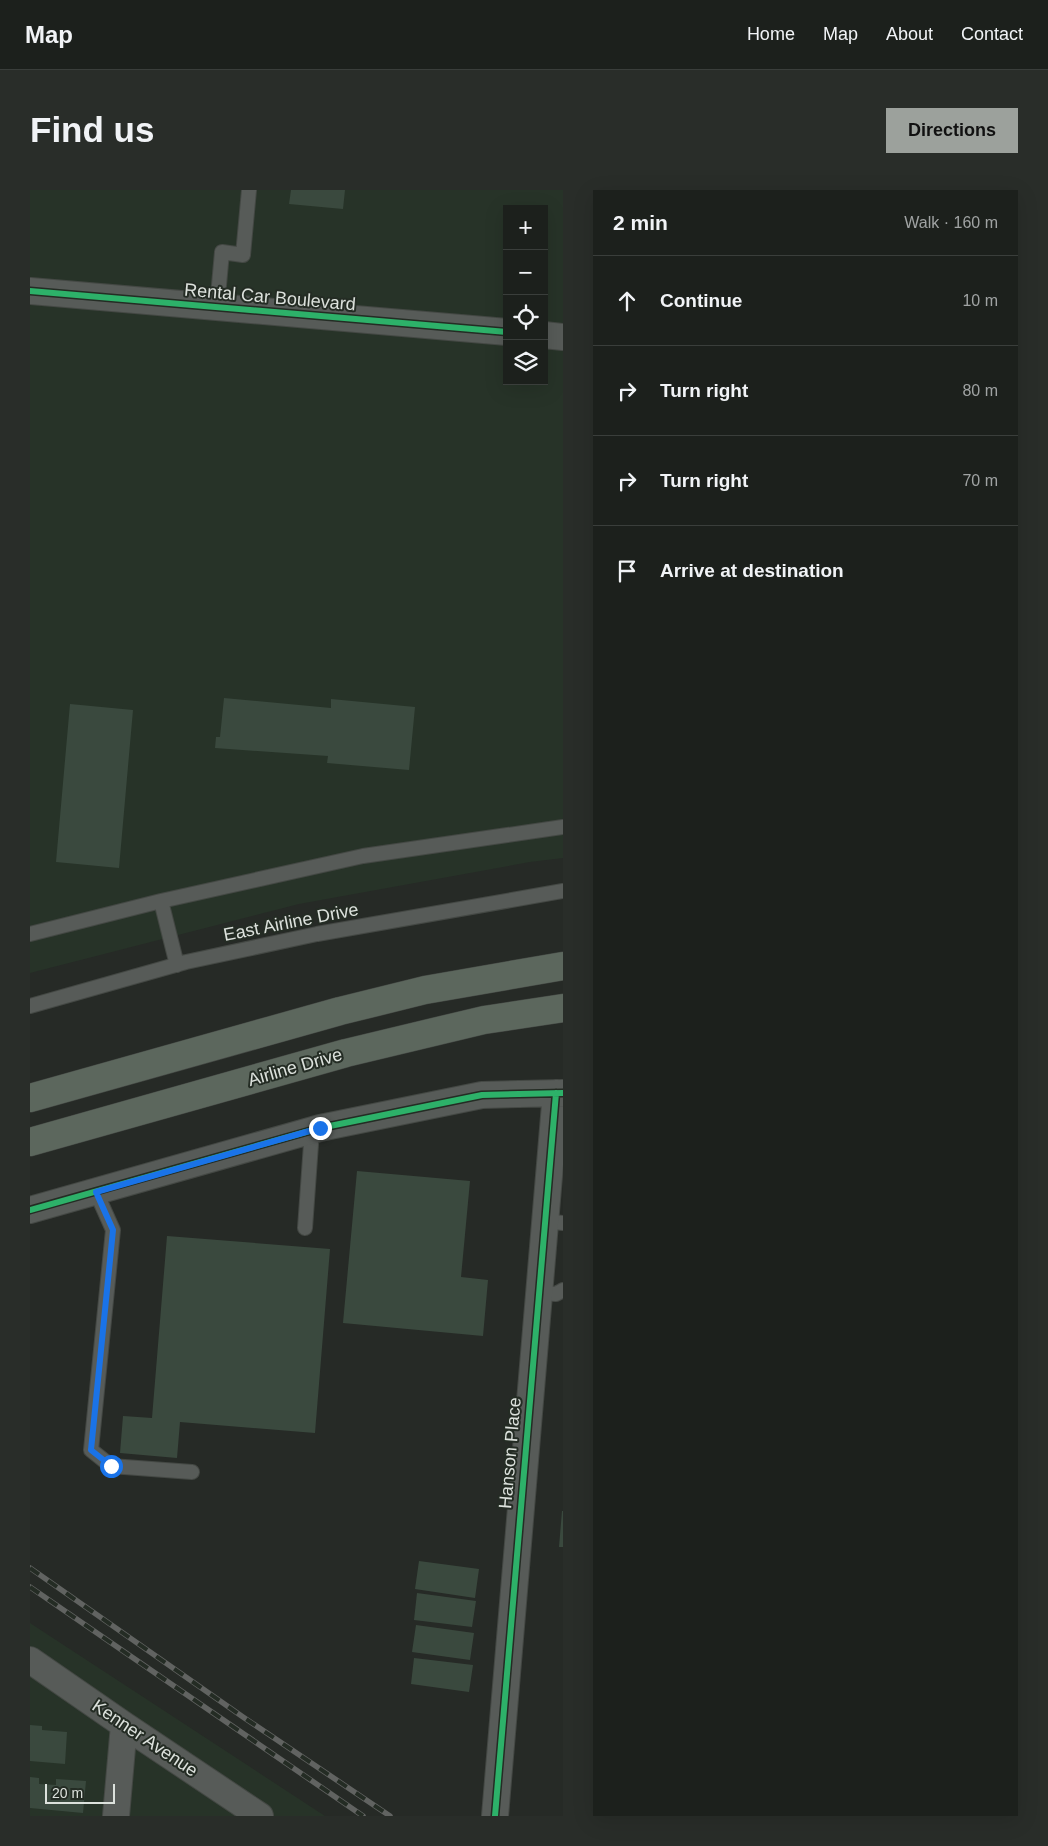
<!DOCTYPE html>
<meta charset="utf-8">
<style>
body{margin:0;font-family:Helvetica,sans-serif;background:#292d29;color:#f1f3f6}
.controls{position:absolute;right:15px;top:15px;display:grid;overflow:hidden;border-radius:0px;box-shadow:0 5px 20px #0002}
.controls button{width:45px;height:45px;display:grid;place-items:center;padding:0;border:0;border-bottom:1px solid #3a3e3b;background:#1c201c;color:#f1f3f6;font:25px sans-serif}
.scale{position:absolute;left:15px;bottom:12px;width:70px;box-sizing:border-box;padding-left:5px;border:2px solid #dce1dc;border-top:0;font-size:14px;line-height:18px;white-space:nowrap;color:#dce1dc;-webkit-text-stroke:4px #242c24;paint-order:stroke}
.stop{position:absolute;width:15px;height:15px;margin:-11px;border:4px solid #1a73e8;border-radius:50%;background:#fff}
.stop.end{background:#1a73e8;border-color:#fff;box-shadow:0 1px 5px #0008}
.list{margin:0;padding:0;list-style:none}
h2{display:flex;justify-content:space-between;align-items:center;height:65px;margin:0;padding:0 20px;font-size:21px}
h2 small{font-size:16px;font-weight:400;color:#a0a3a3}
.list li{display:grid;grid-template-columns:32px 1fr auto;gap:15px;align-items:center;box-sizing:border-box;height:90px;padding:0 20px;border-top:1px solid #3a3e3b}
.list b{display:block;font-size:19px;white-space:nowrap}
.list em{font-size:16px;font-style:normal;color:#a0a3a3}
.icon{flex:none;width:28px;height:28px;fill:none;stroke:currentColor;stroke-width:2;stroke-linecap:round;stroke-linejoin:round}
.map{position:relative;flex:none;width:533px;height:1626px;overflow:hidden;border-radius:0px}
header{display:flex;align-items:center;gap:30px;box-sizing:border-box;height:70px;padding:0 25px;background:#1c201c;border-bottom:1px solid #3a3e3b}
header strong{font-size:24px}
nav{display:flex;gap:28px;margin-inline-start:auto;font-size:18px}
.intro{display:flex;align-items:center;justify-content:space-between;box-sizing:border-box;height:120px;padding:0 30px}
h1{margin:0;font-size:35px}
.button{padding:12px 22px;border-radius:0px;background:#9ca19c;color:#111;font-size:18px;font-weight:700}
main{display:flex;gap:30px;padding:0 30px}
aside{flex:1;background:#1c201c;border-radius:0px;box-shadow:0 5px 20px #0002}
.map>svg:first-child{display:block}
.built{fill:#273328;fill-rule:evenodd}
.building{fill:#3a493e}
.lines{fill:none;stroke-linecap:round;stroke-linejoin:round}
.lane-casing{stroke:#444844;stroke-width:16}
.street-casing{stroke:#444844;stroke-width:28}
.highway-casing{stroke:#444844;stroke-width:29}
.lane{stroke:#575b58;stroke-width:14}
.street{stroke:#575b58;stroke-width:26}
.highway{stroke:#5c675d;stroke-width:28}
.rail-casing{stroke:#616361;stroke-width:5.5}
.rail{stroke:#242c24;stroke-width:4;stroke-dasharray:11;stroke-linecap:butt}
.cycleway-casing{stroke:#242c24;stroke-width:9}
.cycleway{stroke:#2db169;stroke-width:6}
.route{stroke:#1a73e8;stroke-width:6}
.labels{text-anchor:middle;stroke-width:4;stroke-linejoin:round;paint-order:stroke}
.street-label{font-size:18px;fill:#dce1dc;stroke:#242c24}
</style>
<header>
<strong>Map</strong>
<nav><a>Home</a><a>Map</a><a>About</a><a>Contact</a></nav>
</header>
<div class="intro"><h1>Find us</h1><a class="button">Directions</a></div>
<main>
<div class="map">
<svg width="533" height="1626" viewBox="0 0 533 1626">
<rect width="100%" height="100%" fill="#262a26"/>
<path class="built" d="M 0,0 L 533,0 L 533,668 L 500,672 L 269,714 L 0,783 ZM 477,19 L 514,19 L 514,191 L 477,191 Z
M 0,1433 L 295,1626 L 0,1626 Z"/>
<path class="building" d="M 261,0 L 315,0 L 313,19 L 259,14 Z
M 194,508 L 301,518 L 301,509 L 385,517 L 379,580 L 297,573 L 298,566 L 185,558 L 186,547 L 190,547 Z
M 40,514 L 103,520 L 89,678 L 26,672 Z
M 327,981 L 440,991 L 431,1087 L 458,1090 L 453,1146 L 313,1133 Z
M 137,1046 L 300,1059 L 285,1243 L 150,1232 L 147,1268 L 90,1263 L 93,1226 L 122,1228 Z
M 532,1321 L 533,1321 L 533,1357 L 529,1357 Z
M 389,1371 L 449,1379 L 445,1408 L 385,1399 Z
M 387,1403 L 446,1411 L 442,1437 L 384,1430 Z
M 386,1435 L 444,1443 L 440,1470 L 382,1462 Z
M 384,1468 L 443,1475 L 439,1502 L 381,1494 Z
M 0,1535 L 12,1536 L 12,1540 L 37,1542 L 35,1574 L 0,1571 Z
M 0,1587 L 9,1588 L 9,1594 L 26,1595 L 26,1589 L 56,1591 L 53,1623 L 0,1618 Z"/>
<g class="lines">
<defs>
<path id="lane" d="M 187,117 L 192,62 L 213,65 L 219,0
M 0,744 L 131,711
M 147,775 L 131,711 L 333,666 L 533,637
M 0,816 L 156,772 L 287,744 L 533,701
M 66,1002 L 83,1040 L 61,1260 L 81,1276 L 162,1282
M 515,1031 L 533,1033
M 275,1038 L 282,940
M 509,1103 L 526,1104 L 533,1100"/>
<path id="street" d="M 0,101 L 477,142
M 514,145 L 533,147
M 0,1020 L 290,938 L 452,905 L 533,903
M 0,1470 L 94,1535 L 230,1626
M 86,1626 L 94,1535
M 465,1626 L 526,903"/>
<path id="highway" d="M 0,908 L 310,821 L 395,800 L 533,776
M 0,952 L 316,863 L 454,830 L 533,818"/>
</defs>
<use href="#lane" class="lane-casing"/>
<use href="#street" class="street-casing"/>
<use href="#highway" class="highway-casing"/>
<use href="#lane" class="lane"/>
<use href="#street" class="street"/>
<use href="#highway" class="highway"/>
<defs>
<path id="rail" d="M 0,1378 L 213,1527 L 360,1626
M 0,1397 L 333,1626"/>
</defs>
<use href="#rail" class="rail-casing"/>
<use href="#rail" class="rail"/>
<defs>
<path id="cycleway" d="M 0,101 L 477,142
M 0,1020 L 290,938 L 452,905 L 533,903
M 465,1626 L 526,903"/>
</defs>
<use href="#cycleway" class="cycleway-casing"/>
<use href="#cycleway" class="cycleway"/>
</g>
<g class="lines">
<path class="route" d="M 81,1276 L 61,1260 L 83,1040 L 66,1002 L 290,938"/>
</g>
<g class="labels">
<g class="street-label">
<text transform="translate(240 107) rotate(5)" y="6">Rental Car Boulevard</text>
<text transform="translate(261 732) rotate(-11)" y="6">East Airline Drive</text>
<text transform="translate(265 877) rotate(-16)" y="6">Airline Drive</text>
<text transform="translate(480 1263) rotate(-85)" y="6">Hanson Place</text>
<text transform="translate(115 1548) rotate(34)" y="6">Kenner Avenue</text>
</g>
</g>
</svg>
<div class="controls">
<button>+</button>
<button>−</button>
<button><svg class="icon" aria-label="locate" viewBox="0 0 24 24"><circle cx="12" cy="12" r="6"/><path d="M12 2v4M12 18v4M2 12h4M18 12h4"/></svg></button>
<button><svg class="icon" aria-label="layers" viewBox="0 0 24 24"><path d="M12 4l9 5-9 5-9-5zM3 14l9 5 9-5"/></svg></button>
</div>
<div class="scale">20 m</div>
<div class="stop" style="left:81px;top:1276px"></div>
<div class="stop end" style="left:290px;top:938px"></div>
</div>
<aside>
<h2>2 min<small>Walk · 160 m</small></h2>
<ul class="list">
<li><svg class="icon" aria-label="ahead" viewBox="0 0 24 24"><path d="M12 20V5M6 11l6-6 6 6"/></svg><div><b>Continue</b></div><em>10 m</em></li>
<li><svg class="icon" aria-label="right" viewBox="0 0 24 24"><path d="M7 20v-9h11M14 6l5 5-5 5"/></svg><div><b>Turn right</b></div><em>80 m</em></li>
<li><svg class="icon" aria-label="right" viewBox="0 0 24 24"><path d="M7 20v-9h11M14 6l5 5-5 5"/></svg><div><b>Turn right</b></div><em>70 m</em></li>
<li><svg class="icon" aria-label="arrive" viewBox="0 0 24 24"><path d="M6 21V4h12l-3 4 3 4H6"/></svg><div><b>Arrive at destination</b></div></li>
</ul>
</aside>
</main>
